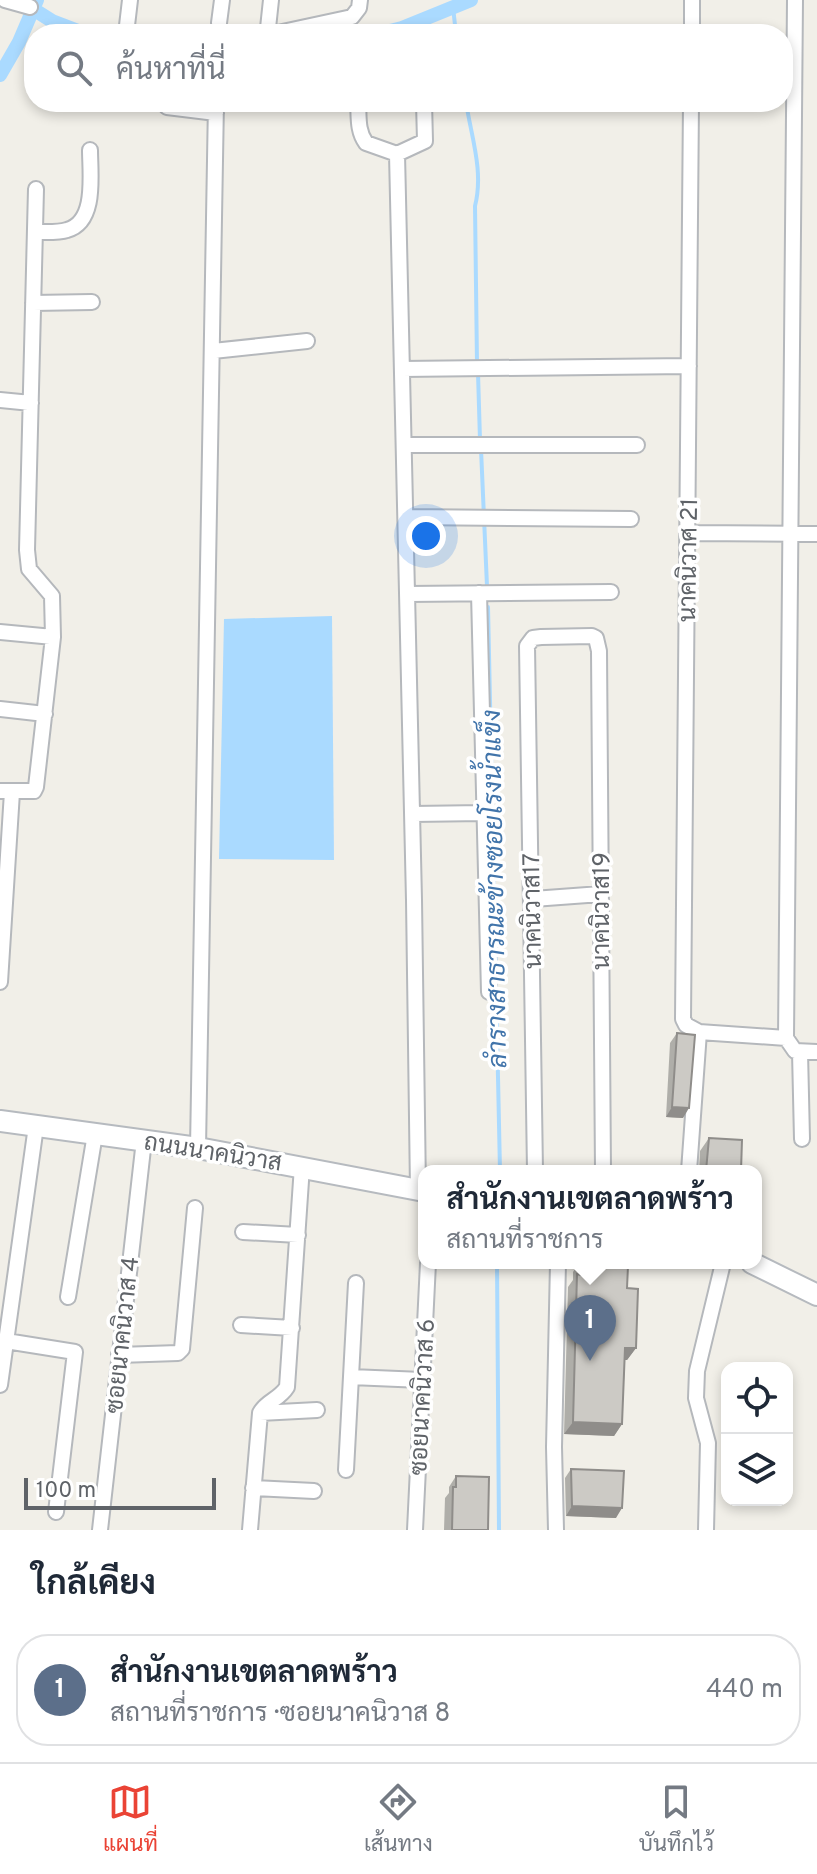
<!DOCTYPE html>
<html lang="th">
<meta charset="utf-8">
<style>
body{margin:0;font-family:Overpass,Sarabun,sans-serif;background:#f6f6f7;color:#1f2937}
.controls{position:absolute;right:24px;bottom:24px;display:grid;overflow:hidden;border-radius:16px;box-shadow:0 4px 12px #0003}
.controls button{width:72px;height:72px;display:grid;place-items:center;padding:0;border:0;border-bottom:2px solid #e0e1e3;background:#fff;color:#1f2937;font:40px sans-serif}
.scale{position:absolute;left:24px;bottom:20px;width:192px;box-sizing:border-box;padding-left:8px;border:4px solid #5f6368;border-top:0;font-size:22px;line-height:28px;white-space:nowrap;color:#5f6368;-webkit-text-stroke:6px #fff;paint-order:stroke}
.you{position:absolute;left:426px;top:536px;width:28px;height:28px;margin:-20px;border:6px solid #fff;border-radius:50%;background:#1a73e8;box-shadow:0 0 0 12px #1a73e833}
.badge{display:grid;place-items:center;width:52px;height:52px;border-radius:50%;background:#ea4335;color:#fff;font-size:26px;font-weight:700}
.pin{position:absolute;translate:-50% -66px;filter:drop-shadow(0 2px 4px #0008)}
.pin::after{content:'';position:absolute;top:42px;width:28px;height:24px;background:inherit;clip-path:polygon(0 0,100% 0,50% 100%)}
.popup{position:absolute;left:418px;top:1165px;width:344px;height:104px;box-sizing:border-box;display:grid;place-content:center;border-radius:16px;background:#fff;filter:drop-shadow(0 2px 6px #0005);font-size:26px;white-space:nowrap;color:#747a83}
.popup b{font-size:30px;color:#1f2937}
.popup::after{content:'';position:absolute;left:50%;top:100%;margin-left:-16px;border:16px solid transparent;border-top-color:#fff}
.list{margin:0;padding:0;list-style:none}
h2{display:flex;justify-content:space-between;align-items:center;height:104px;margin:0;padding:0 32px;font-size:34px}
h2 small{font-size:26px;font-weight:400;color:#747a83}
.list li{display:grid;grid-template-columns:52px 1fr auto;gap:24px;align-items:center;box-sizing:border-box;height:112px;margin:0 16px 16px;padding:0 16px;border:2px solid #e0e1e3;border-radius:32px}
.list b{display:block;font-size:30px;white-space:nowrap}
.list p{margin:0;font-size:26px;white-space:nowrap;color:#747a83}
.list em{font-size:26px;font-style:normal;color:#747a83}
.icon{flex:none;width:44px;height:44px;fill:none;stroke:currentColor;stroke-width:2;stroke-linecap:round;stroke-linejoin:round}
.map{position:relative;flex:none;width:817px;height:1530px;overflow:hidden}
.search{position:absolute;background:#fff;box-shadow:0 4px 12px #0003;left:24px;right:24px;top:24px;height:88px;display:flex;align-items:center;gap:20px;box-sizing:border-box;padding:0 28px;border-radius:32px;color:#747a83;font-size:30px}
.sheet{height:232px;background:#fff}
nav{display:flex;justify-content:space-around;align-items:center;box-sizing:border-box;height:112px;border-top:2px solid #e0e1e3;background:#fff;font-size:22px;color:#747a83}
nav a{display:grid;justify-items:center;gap:4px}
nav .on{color:#ea4335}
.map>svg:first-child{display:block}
.water{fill:#aadaff}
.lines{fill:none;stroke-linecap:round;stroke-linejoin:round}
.stream{stroke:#aadaff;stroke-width:4}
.canal{stroke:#aadaff;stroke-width:14}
.minor-casing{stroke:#b5b8bc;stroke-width:18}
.secondary-casing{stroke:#b6babf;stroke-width:24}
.minor{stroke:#fff;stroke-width:14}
.secondary{stroke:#fff;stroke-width:20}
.wall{fill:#afaea9}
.shaded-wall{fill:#8f8d8a}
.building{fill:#cccac5;stroke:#8f8d8a;stroke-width:2}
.labels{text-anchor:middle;stroke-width:7;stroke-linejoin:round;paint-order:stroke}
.street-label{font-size:24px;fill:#5f6368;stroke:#fff}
.water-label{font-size:26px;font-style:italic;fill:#4174aa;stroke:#fff}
</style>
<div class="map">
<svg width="817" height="1530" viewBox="0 0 817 1530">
<rect width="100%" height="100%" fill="#f1efe8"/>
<path class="water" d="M 332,616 L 334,860 L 219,859 L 224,619 Z"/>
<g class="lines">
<path class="stream" d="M 453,7 L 456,34
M 466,102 C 471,136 484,171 475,206 L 477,364
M 478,373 L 480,440
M 481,449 L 487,586
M 488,607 L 500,1171
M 497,1263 L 499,1530"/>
<path class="canal" d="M 33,9 L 52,21 L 86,34
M 378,34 L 402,28 L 471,0
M 0,75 L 19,42 L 37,0"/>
<defs>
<path id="minor" d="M 5,0 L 30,7
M 271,0 L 268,28 L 273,34 L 352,17 L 359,8 L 360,0
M 219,23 L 222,0
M 126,34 L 130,0
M 692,34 L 692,0
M 162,102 L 167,107 L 216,113
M 358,102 C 359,116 357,131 366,143 L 397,154 L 425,141 L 424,102
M 691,102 L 683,1019 L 686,1025 L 699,1032 L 786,1038 L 795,1051 L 817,1052
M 397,154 L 414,900 L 418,1190
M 35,232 C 45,232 58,233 67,230 C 97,222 90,174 90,150
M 33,303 L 92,302
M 213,351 L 307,341
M 402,369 L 689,366
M 0,400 L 31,403
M 405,445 L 637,445
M 407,517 L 631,519
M 689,533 L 817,534
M 479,593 L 489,992
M 408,594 L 611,592
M 0,632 L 53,637
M 0,709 L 45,714
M 0,791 L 34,791 L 36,787 L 53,637 L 52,596 L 29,569 L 27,550 L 36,189
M 413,814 L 483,813
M 533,899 L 601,894
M 0,982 L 12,792
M 786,1038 L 795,0
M 800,1052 L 802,1139
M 198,1148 L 216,102
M 535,1171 L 527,646 L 533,638 L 541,637 L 592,636 L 596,638 L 599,651 L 603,1171
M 689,1171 L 699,1032
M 243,1232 L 298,1235
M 68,1297 L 95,1134
M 241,1325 L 292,1328
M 6,1341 L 75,1352 L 56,1512
M 119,1355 L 178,1353 L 182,1349 L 195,1208
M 351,1377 L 422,1380
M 0,1385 L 36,1126
M 260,1413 L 317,1410
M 346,1470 L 356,1283
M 253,1488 L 314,1491
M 100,1530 L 144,1140
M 250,1530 L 260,1413 C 266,1401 279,1400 287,1387 L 302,1166
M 415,1530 L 428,1263
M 556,1530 L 554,1447 L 558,1263
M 706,1530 L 708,1443 L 696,1398 L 697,1371 L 723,1263"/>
<path id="secondary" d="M 0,1121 L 198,1148 L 424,1191
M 752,1263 L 817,1295"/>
</defs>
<use href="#minor" class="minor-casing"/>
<use href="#secondary" class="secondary-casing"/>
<use href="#minor" class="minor"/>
<use href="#secondary" class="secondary"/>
</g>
<path class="wall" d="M 677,1033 L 683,1118 L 666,1117 L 670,1043 Z
M 709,1138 L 741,1171 L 699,1171 L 700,1151 Z
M 579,1263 L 625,1263 L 636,1348 L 627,1360 L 625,1360 L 622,1424 L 614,1436 L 564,1434 L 568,1287 L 573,1280 L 573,1272 Z
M 571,1469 L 616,1518 L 566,1516 L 565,1478 Z
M 456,1476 L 488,1530 L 444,1530 L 445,1498 L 449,1493 L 449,1487 Z"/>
<path class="shaded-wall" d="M 672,1107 L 689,1108 L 683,1118 L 666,1117 Z
M 625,1348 L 636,1348 L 627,1360 L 616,1360 Z
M 573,1422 L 622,1424 L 614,1436 L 564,1434 Z
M 572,1506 L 622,1508 L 616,1518 L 566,1516 Z"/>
<path class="building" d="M 677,1033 L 695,1035 L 689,1108 L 672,1107 Z
M 709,1138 L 742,1140 L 741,1171 L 706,1171 Z
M 582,1263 L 625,1263 L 628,1266 L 627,1288 L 638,1289 L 636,1348 L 625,1348 L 622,1424 L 573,1422 L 577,1274 L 581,1275 Z
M 571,1469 L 624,1471 L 622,1508 L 572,1506 Z
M 456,1476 L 489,1477 L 488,1530 L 452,1530 L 453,1487 L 456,1487 Z"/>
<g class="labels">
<g class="street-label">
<text transform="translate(688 560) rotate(-89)" y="8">นาคนิวาศ 21</text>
<text transform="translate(532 911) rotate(-91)" y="8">นาคนิวาส17</text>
<text transform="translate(601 911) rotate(-90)" y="8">นาคนิวาส19</text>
<text transform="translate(213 1152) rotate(9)" y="8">ถนนนาคนิวาส</text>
<text transform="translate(122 1335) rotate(-84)" y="8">ซอยนาคนิวาส 4</text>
<text transform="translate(422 1397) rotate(-87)" y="8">ซอยนาคนิวาส 6</text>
</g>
<g class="water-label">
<text transform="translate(494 889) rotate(-91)" y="9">ลำรางสาธารณะข้างซอยโรงน้ำแข็ง</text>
</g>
</g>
</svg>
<div class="controls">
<button><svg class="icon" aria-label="locate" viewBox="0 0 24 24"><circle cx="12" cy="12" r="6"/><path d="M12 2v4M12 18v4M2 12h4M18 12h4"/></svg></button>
<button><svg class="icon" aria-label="layers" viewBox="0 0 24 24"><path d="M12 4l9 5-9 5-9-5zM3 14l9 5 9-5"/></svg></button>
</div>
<div class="scale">100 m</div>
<div class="you"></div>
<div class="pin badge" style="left:590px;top:1361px;background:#5c6f8a">1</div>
<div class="popup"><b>สำนักงานเขตลาดพร้าว</b>สถานที่ราชการ</div>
<div class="search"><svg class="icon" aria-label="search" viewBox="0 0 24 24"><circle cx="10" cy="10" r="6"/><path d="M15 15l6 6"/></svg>ค้นหาที่นี่</div>
</div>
<section class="sheet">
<h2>ใกล้เคียง<small></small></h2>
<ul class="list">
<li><span class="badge" style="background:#5c6f8a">1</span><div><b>สำนักงานเขตลาดพร้าว</b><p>สถานที่ราชการ · ซอยนาคนิวาส 8</p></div><em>440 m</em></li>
</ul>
</section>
<nav>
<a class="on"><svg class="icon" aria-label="map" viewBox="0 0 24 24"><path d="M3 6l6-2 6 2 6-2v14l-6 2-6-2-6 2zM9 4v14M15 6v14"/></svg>แผนที่</a>
<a><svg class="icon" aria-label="directions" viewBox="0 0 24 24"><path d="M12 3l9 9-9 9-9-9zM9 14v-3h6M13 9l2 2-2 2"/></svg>เส้นทาง</a>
<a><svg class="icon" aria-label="saved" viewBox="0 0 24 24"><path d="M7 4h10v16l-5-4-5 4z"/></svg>บันทึกไว้</a>
</nav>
